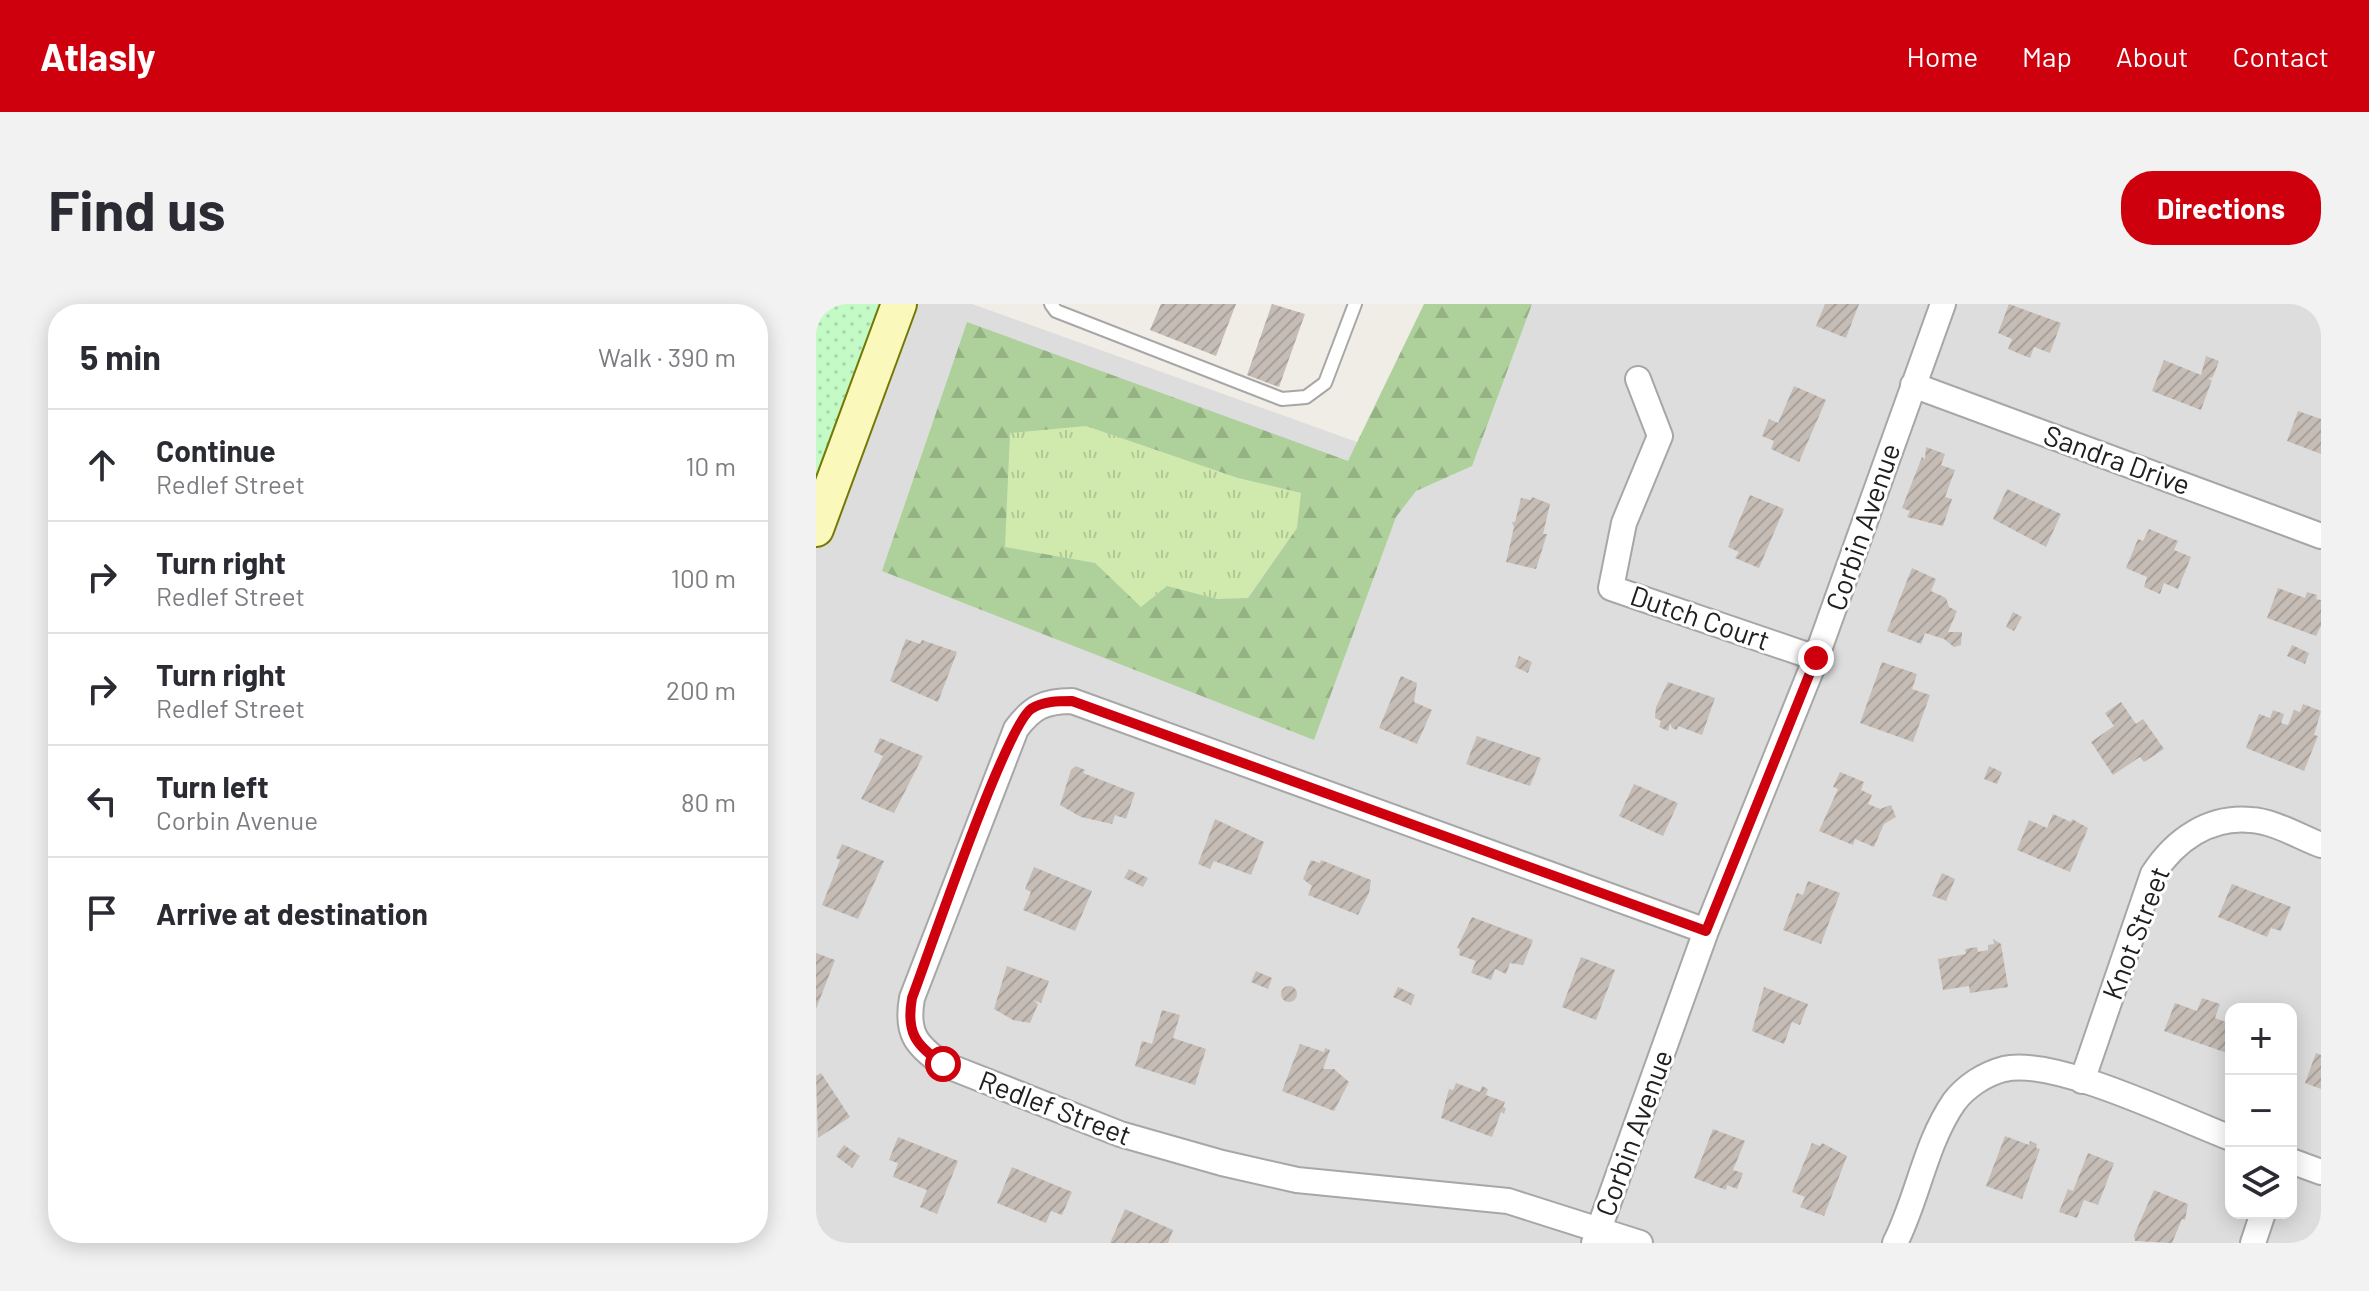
<!DOCTYPE html>
<meta charset="utf-8">
<style>
body{margin:0;font-family:Barlow,sans-serif;background:#f2f2f3;color:#2b2b33}
.controls{position:absolute;right:24px;bottom:24px;display:grid;overflow:hidden;border-radius:16px;box-shadow:0 4px 20px #0003}
.controls button{width:72px;height:72px;display:grid;place-items:center;padding:0;border:0;border-bottom:2px solid #e1e1e2;background:#fff;color:#2b2b33;font:40px sans-serif}
.stop{position:absolute;width:24px;height:24px;margin:-18px;border:6px solid #cf000d;border-radius:50%;background:#fff}
.stop.end{background:#cf000d;border-color:#fff;box-shadow:0 2px 8px #0008}
.list{margin:0;padding:0;list-style:none}
h2{display:flex;justify-content:space-between;align-items:center;height:104px;margin:0;padding:0 32px;font-size:34px}
h2 small{font-size:26px;font-weight:400;color:#7c7c81}
.list li{display:grid;grid-template-columns:52px 1fr auto;gap:24px;align-items:center;box-sizing:border-box;height:112px;padding:0 32px;border-top:2px solid #e1e1e2}
.list b{display:block;font-size:30px;white-space:nowrap}
.list p{margin:0;font-size:26px;white-space:nowrap;color:#7c7c81}
.list em{font-size:26px;font-style:normal;color:#7c7c81}
.icon{flex:none;width:44px;height:44px;fill:none;stroke:currentColor;stroke-width:2;stroke-linecap:round;stroke-linejoin:round}
.map{position:relative;flex:none;width:1505px;height:939px;overflow:hidden;border-radius:32px}
header{display:flex;align-items:center;gap:48px;box-sizing:border-box;height:112px;padding:0 40px;background:#cf000d;color:#fff}
header strong{font-size:38px}
nav{display:flex;gap:44px;margin-inline-start:auto;font-size:28px}
.intro{display:flex;align-items:center;justify-content:space-between;box-sizing:border-box;height:192px;padding:0 48px}
h1{margin:0;font-size:56px}
.button{padding:20px 36px;border-radius:32px;background:#cf000d;color:#fff;font-size:28px;font-weight:700}
main{display:flex;gap:48px;padding:0 48px}
aside{flex:1;background:#fff;border-radius:32px;box-shadow:0 4px 20px #0003}
.map>svg:first-child{display:block}
.residential{fill:#dedddd;fill-rule:evenodd}
.grass{fill:url(#grass-tufts)}
.forest{fill:url(#forest-firs);fill-rule:evenodd}
.park{fill:url(#park-dots)}
.building{fill:url(#building-hatch)}
.lines{fill:none;stroke-linecap:round;stroke-linejoin:round}
.lane-casing{stroke:#a7a7a7;stroke-width:16}
.street-casing{stroke:#a7a7a7;stroke-width:28}
.secondary-casing{stroke:#747905;stroke-width:38}
.lane{stroke:#fff;stroke-width:12}
.street{stroke:#fff;stroke-width:24}
.secondary{stroke:#faf9bb;stroke-width:34}
.route{stroke:#cf000d;stroke-width:10}
.labels{text-anchor:middle;stroke-width:6;stroke-linejoin:round;paint-order:stroke}
.street-label{font-size:28px;fill:#202020;stroke:#fff}
</style>
<header>
<strong>Atlasly</strong>
<nav><a>Home</a><a>Map</a><a>About</a><a>Contact</a></nav>
</header>
<div class="intro"><h1>Find us</h1><a class="button">Directions</a></div>
<main>
<aside>
<h2>5 min<small>Walk · 390 m</small></h2>
<ul class="list">
<li><svg class="icon" aria-label="ahead" viewBox="0 0 24 24"><path d="M12 20V5M6 11l6-6 6 6"/></svg><div><b>Continue</b><p>Redlef Street</p></div><em>10 m</em></li>
<li><svg class="icon" aria-label="right" viewBox="0 0 24 24"><path d="M7 20v-9h11M14 6l5 5-5 5"/></svg><div><b>Turn right</b><p>Redlef Street</p></div><em>100 m</em></li>
<li><svg class="icon" aria-label="right" viewBox="0 0 24 24"><path d="M7 20v-9h11M14 6l5 5-5 5"/></svg><div><b>Turn right</b><p>Redlef Street</p></div><em>200 m</em></li>
<li><svg class="icon" aria-label="left" viewBox="0 0 24 24"><path d="M17 20v-9H6M10 6l-5 5 5 5"/></svg><div><b>Turn left</b><p>Corbin Avenue</p></div><em>80 m</em></li>
<li><svg class="icon" aria-label="arrive" viewBox="0 0 24 24"><path d="M6 21V4h12l-3 4 3 4H6"/></svg><div><b>Arrive at destination</b></div></li>
</ul>
</aside>
<div class="map">
<svg width="1505" height="939" viewBox="0 0 1505 939">
<defs>
<pattern id="grass-tufts" width="24" height="20" patternUnits="userSpaceOnUse" patternTransform="scale(2)"><rect width="24" height="20" fill="#cfeaac"/><path d="M3 7l-1-3M5 7V3M7 7l1-3M15 17l-1-3M17 17v-4M19 17l1-3" fill="none" stroke="#b1c894"/></pattern>
<pattern id="forest-firs" width="22" height="20" patternUnits="userSpaceOnUse" patternTransform="scale(2)"><rect width="22" height="20" fill="#aed09b"/><path d="M5 1l3.5 6h-7zM16 11l3.5 6h-7z" fill="#95b285"/></pattern>
<pattern id="park-dots" width="8" height="8" patternUnits="userSpaceOnUse" patternTransform="scale(2)"><rect width="8" height="8" fill="#c4fac5"/><path d="M2 2h.1M6 6h.1" fill="none" stroke="#a8d6a9" stroke-width="1.8" stroke-linecap="round"/></pattern>
<pattern id="building-hatch" width="6" height="6" patternUnits="userSpaceOnUse" patternTransform="scale(2)"><rect width="6" height="6" fill="#c5bcb5"/><path d="M-1 1l2-2M0 6l6-6M5 7l2-2" fill="none" stroke="#a9a19b"/></pattern>
</defs>
<rect width="100%" height="100%" fill="#f0ece6"/>
<path class="residential" d="M 83,0 L 156,0 L 636,172 L 701,0 L 1505,0 L 1505,939 L 0,939 L 0,235 ZM 1415,705 L 1475,705 L 1475,909 L 1415,909 Z"/>
<path class="grass" d="M 270,122 L 422,174 L 485,189 L 481,224 L 431,294 L 401,295 L 351,282 L 325,303 L 279,259 L 189,243 L 194,129 Z"/>
<path class="forest" d="M 608,0 L 716,0 L 656,162 L 600,187 L 580,213 L 498,436 L 66,267 L 151,18 L 532,157 ZM 270,122 L 422,174 L 485,189 L 481,224 L 432,294 L 401,295 L 351,282 L 325,303 L 279,259 L 189,243 L 194,129 Z"/>
<path class="park" d="M 0,0 L 64,0 L 0,175 Z"/>
<path class="building" d="M 345,0 L 420,0 L 400,52 L 334,26 Z
M 456,0 L 489,10 L 463,83 L 431,71 Z
M 1009,0 L 1043,0 L 1030,34 L 1000,22 Z
M 1193,0 L 1245,19 L 1234,49 L 1218,43 L 1214,54 L 1192,45 L 1196,35 L 1182,29 Z
M 1390,52 L 1403,57 L 1397,73 L 1392,75 L 1396,76 L 1385,106 L 1336,87 L 1348,56 L 1385,71 Z
M 978,82 L 1010,96 L 983,158 L 955,145 L 958,137 L 946,132 L 953,115 L 962,119 Z
M 1482,107 L 1505,115 L 1505,150 L 1471,137 Z
M 1110,143 L 1129,150 L 1125,161 L 1139,166 L 1129,193 L 1136,195 L 1127,222 L 1091,213 L 1094,207 L 1086,204 L 1106,153 L 1109,155 Z
M 1191,185 L 1245,210 L 1230,243 L 1177,215 Z
M 934,191 L 968,205 L 943,264 L 919,254 L 923,248 L 912,243 Z
M 716,193 L 734,200 L 727,230 L 731,230 L 720,265 L 690,258 L 698,223 L 696,218 L 699,218 L 705,194 L 715,196 Z
M 1333,225 L 1362,237 L 1358,246 L 1375,253 L 1362,285 L 1348,279 L 1344,290 L 1328,283 L 1331,273 L 1310,264 L 1322,235 L 1327,237 Z
M 1096,264 L 1120,275 L 1115,287 L 1130,294 L 1133,303 L 1141,307 L 1132,328 L 1146,328 L 1145,341 L 1138,343 L 1128,335 L 1109,329 L 1105,340 L 1071,327 Z
M 1462,284 L 1489,294 L 1491,288 L 1501,291 L 1500,295 L 1505,296 L 1505,322 L 1500,332 L 1451,314 Z
M 1197,308 L 1206,313 L 1198,327 L 1190,323 Z
M 90,335 L 104,340 L 106,336 L 141,348 L 122,398 L 74,377 Z
M 1476,341 L 1493,349 L 1489,360 L 1471,352 Z
M 703,352 L 716,358 L 712,369 L 699,363 Z
M 1066,358 L 1101,370 L 1096,385 L 1114,391 L 1097,438 L 1044,419 Z
M 585,372 L 601,379 L 598,398 L 616,406 L 601,440 L 563,424 Z
M 852,378 L 899,394 L 886,431 L 862,422 L 861,426 L 856,424 L 854,419 L 852,427 L 843,423 L 845,417 L 839,414 L 840,403 Z
M 1305,398 L 1320,420 L 1327,415 L 1348,445 L 1328,458 L 1324,453 L 1297,471 L 1275,438 L 1298,422 L 1289,409 Z
M 1487,400 L 1505,407 L 1498,431 L 1502,432 L 1488,467 L 1430,444 L 1443,410 L 1454,414 L 1457,406 L 1468,410 L 1465,419 L 1472,421 L 1478,406 L 1484,408 Z
M 661,432 L 725,454 L 714,482 L 650,460 Z
M 64,434 L 107,452 L 78,509 L 45,495 L 67,452 L 58,448 Z
M 260,462 L 269,466 L 267,469 L 319,489 L 310,515 L 299,511 L 296,520 L 265,513 L 244,501 L 255,466 Z
M 1173,462 L 1186,468 L 1181,480 L 1168,475 Z
M 1024,468 L 1048,478 L 1045,486 L 1056,491 L 1052,500 L 1064,505 L 1075,501 L 1080,513 L 1068,520 L 1058,543 L 1039,535 L 1037,541 L 1003,527 L 1022,485 L 1017,483 Z
M 818,480 L 862,499 L 847,532 L 803,512 Z
M 1237,510 L 1255,518 L 1256,515 L 1272,524 L 1254,568 L 1201,546 L 1213,516 L 1231,524 Z
M 399,515 L 448,538 L 435,571 L 398,557 L 394,565 L 382,560 Z
M 26,540 L 68,557 L 42,615 L 6,601 L 24,556 L 20,554 Z
M 495,556 L 504,559 L 505,556 L 555,576 L 553,589 L 542,611 L 492,591 L 496,582 L 487,575 Z
M 218,563 L 276,587 L 259,627 L 207,606 L 215,588 L 209,585 Z
M 313,565 L 332,574 L 327,583 L 308,574 Z
M 1126,569 L 1139,575 L 1130,597 L 1116,592 Z
M 992,577 L 1024,589 L 1005,640 L 967,626 L 981,589 L 987,591 Z
M 1416,580 L 1475,603 L 1465,627 L 1455,624 L 1451,633 L 1402,613 Z
M 656,613 L 717,636 L 707,661 L 694,659 L 690,670 L 679,665 L 675,676 L 655,669 L 660,657 L 643,651 L 644,645 L 641,644 Z
M 1177,635 L 1185,640 L 1192,683 L 1154,689 L 1153,682 L 1127,686 L 1122,655 L 1150,650 L 1149,645 L 1161,643 L 1162,648 L 1172,646 L 1172,641 L 1178,640 Z
M 0,649 L 19,656 L 0,705 Z
M 765,653 L 799,666 L 780,716 L 746,703 Z
M 191,662 L 233,677 L 225,699 L 217,696 L 222,700 L 214,719 L 197,716 L 178,705 Z
M 440,667 L 456,674 L 452,685 L 435,678 Z
M465 690a8 8 0 1 1 16 0a8 8 0 1 1-16 0Z
M 582,683 L 599,691 L 595,701 L 577,693 Z
M 948,683 L 992,700 L 984,721 L 976,718 L 968,740 L 936,727 Z
M 1386,694 L 1404,700 L 1399,714 L 1415,720 L 1411,749 L 1348,727 L 1359,699 L 1381,707 Z
M 346,706 L 364,711 L 357,734 L 390,745 L 379,781 L 319,762 L 326,737 L 336,740 Z
M 484,740 L 508,748 L 509,744 L 514,746 L 507,765 L 518,765 L 533,778 L 518,807 L 466,787 Z
M 1500,749 L 1505,751 L 1505,785 L 1489,779 Z
M 5,769 L 34,813 L 2,834 L 0,772 Z
M 640,779 L 664,788 L 666,782 L 672,785 L 670,791 L 689,798 L 687,803 L 690,804 L 688,810 L 685,808 L 676,833 L 625,814 L 633,785 L 637,786 Z
M 897,825 L 929,837 L 917,866 L 927,869 L 921,885 L 911,881 L 910,886 L 878,874 Z
M 1189,832 L 1213,841 L 1214,837 L 1221,840 L 1220,844 L 1224,845 L 1206,895 L 1170,882 Z
M 82,833 L 142,857 L 121,910 L 104,903 L 111,886 L 77,873 L 82,859 L 73,856 Z
M 996,839 L 1004,842 L 1006,839 L 1031,852 L 1008,912 L 984,903 L 989,893 L 976,888 Z
M 28,841 L 44,852 L 36,864 L 20,852 Z
M 1272,849 L 1298,859 L 1282,901 L 1268,896 L 1261,914 L 1243,908 L 1252,885 L 1257,887 Z
M 196,863 L 256,888 L 246,911 L 235,907 L 230,919 L 181,899 Z
M 1338,886 L 1372,900 L 1369,916 L 1366,915 L 1356,939 L 1319,937 L 1318,931 Z
M 309,905 L 357,926 L 352,939 L 294,939 Z"/>
<g class="lines">
<defs>
<path id="lane" d="M 235,0 L 240,7 L 466,95 L 490,93 L 509,79 L 539,0"/>
<path id="street" d="M 822,75 L 844,132 L 808,219 L 795,284 L 1000,354
M 1097,81 L 1505,232
M 1266,777 L 1337,570 C 1359,536 1393,512 1435,516 C 1457,517 1484,533 1505,541
M 1475,857 L 1505,868
M 778,939 L 890,627 L 1000,354 L 1127,0
M 824,939 L 692,897 L 481,876 L 406,859 L 304,830 L 127,760 C 99,741 90,728 96,694 L 200,425 C 216,403 229,397 256,397 L 890,627
M 1079,939 C 1102,894 1109,840 1138,798 C 1150,782 1169,770 1188,765 C 1239,753 1364,815 1415,834
M 1437,939 L 1447,909"/>
<path id="secondary" d="M 0,225 L 83,0"/>
</defs>
<use href="#lane" class="lane-casing"/>
<use href="#street" class="street-casing"/>
<use href="#secondary" class="secondary-casing"/>
<use href="#lane" class="lane"/>
<use href="#street" class="street"/>
<use href="#secondary" class="secondary"/>
</g>
<g class="lines">
<path class="route" d="M 127,760 C 99,741 90,728 96,694 C 113,649 189,424 215,405 C 227,397 243,397 256,397 L 890,627 L 1000,354"/>
</g>
<g class="labels">
<g class="street-label">
<text transform="translate(1301 156) rotate(20)" y="10">Sandra Drive</text>
<text transform="translate(1047 223) rotate(-71)" y="10">Corbin Avenue</text>
<text transform="translate(884 314) rotate(19)" y="10">Dutch Court</text>
<text transform="translate(1320 629) rotate(-69)" y="10">Knot Street</text>
<text transform="translate(239 804) rotate(21)" y="10">Redlef Street</text>
<text transform="translate(818 829) rotate(-70)" y="10">Corbin Avenue</text>
</g>
</g>
</svg>
<div class="controls">
<button>+</button>
<button>−</button>
<button><svg class="icon" aria-label="layers" viewBox="0 0 24 24"><path d="M12 4l9 5-9 5-9-5zM3 14l9 5 9-5"/></svg></button>
</div>
<div class="stop" style="left:127px;top:760px"></div>
<div class="stop end" style="left:1000px;top:354px"></div>
</div>
</main>
